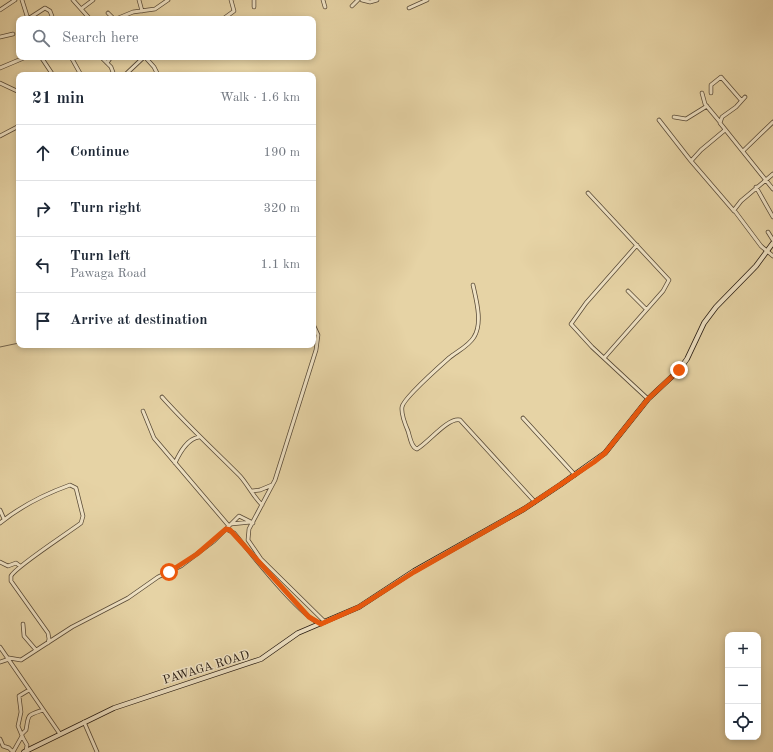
<!DOCTYPE html>
<meta charset="utf-8">
<style>
body{margin:0;font-family:"Old Standard TT",serif;background:#f2f2f3;color:#1f2937}
.controls{position:absolute;right:12px;bottom:12px;display:grid;overflow:hidden;border-radius:8px;box-shadow:0 2px 6px #0003}
.controls button{width:36px;height:36px;display:grid;place-items:center;padding:0;border:0;border-bottom:1px solid #e0e1e3;background:#fff;color:#1f2937;font:20px sans-serif}
.stop{position:absolute;width:12px;height:12px;margin:-9px;border:3px solid #ea580c;border-radius:50%;background:#fff}
.stop.end{background:#ea580c;border-color:#fff;box-shadow:0 1px 4px #0008}
.list{margin:0;padding:0;list-style:none}
h2{display:flex;justify-content:space-between;align-items:center;height:52px;margin:0;padding:0 16px;font-size:17px}
h2 small{font-size:13px;font-weight:400;color:#747a83}
.list li{display:grid;grid-template-columns:26px 1fr auto;gap:12px;align-items:center;box-sizing:border-box;height:56px;padding:0 16px;border-top:1px solid #e0e1e3}
.list b{display:block;font-size:15px;white-space:nowrap}
.list p{margin:0;font-size:13px;white-space:nowrap;color:#747a83}
.list em{font-size:13px;font-style:normal;color:#747a83}
.icon{flex:none;width:22px;height:22px;fill:none;stroke:currentColor;stroke-width:2;stroke-linecap:round;stroke-linejoin:round}
.map{position:relative;flex:none;width:773px;height:752px;overflow:hidden}
.search{position:absolute;background:#fff;box-shadow:0 2px 6px #0003;left:16px;top:16px;width:300px;height:44px;display:flex;align-items:center;gap:10px;box-sizing:border-box;padding:0 14px;border-radius:8px;color:#747a83;font-size:15px}
.panel{position:absolute;background:#fff;box-shadow:0 2px 6px #0003;left:16px;top:72px;width:300px;height:276px;border-radius:8px}
.map>svg:first-child{display:block}
.lines{fill:none;stroke-linecap:round;stroke-linejoin:round}
.stream{stroke:#73644c;stroke-width:1}
.minor-casing{stroke:#574936;stroke-width:4.5}
.secondary-casing{stroke:#271b11;stroke-width:5.5}
.minor{stroke:#efe2c4;stroke-width:3}
.secondary{stroke:#efe2c4;stroke-width:4}
.route{stroke:#ea580c;stroke-width:5}
.labels{text-anchor:middle;stroke-width:3;stroke-linejoin:round;paint-order:stroke}
.street-label{font-size:12px;fill:#271b11;stroke:#efe2c4}
</style>
<div class="map">
<svg width="773" height="752" viewBox="0 0 773 752">
<rect width="100%" height="100%" fill="#e6d3a5"/>
<filter id="stains"><feTurbulence type="fractalNoise" baseFrequency=".005" numOctaves="4"/><feColorMatrix values="0 0 0 0 .2 0 0 0 0 .09 0 0 0 0 .02 0 0 0 .5 -.17"/></filter>
<radialGradient id="worn" r=".72"><stop offset=".6" stop-color="#630" stop-opacity="0"/><stop offset="1" stop-color="#630" stop-opacity=".3"/></radialGradient>
<g class="lines">
<path class="stream" d="M 0,347 L 19,343"/>
<defs>
<path id="minor" d="M 22,0 L 28,19
M 73,0 L 90,19
M 139,0 L 142,11
M 254,0 L 254,7
M 323,0 L 325,7
M 362,0 L 370,2 L 377,0
M 352,6 L 358,0
M 409,8 L 427,0
M 81,9 L 93,0
M 0,10 L 15,0
M 108,13 L 114,19
M 28,19 L 45,8 L 50,11 L 53,19
M 116,19 L 133,12 L 155,9 L 168,0
M 223,19 L 234,11 L 231,0
M 0,37 L 13,34
M 41,57 L 53,75
M 71,57 L 81,75
M 101,57 L 111,67 L 114,75
M 145,57 L 154,67 L 158,75
M 107,63 L 111,57
M 0,68 L 26,57
M 125,75 L 144,57
M 0,83 L 19,92
M 702,93 L 705,104 L 720,122
M 711,93 L 711,85 L 721,77 L 741,100
M 745,97 L 736,107 L 722,117 L 720,123 L 773,189
M 674,117 L 686,119 L 707,106
M 659,120 L 691,161 L 734,211
M 0,136 L 19,126
M 743,151 L 773,122
M 691,161 L 701,150 L 725,130
M 773,174 L 741,201 L 734,210 L 761,246 L 773,256
M 756,187 L 773,217
M 588,193 L 669,280 L 663,291 L 604,358
M 768,232 L 773,240
M 637,245 L 586,303 L 571,324 L 592,347 L 648,399
M 473,285 C 476,299 483,323 474,337 C 469,346 456,352 449,358 C 440,366 403,399 402,407 C 401,414 405,424 408,431 C 410,437 411,447 417,449 C 428,443 448,417 460,420 L 535,502
M 628,291 L 646,309
M 313,324 L 318,335 L 316,350 L 275,480 L 249,529 L 248,540 L 261,559 L 325,622
M 162,397 C 187,425 214,450 240,476 C 248,485 253,496 262,505
M 143,411 L 154,438 L 229,526
M 523,418 L 575,475
M 175,463 C 180,452 187,439 199,437
M 252,491 L 260,490 L 272,485
M 0,510 L 4,519
M 0,523 C 21,506 45,494 70,485 L 76,488 L 83,516 L 81,523 C 68,533 15,567 11,576 L 11,581 L 48,633 L 49,639 L 48,643
M 231,524 L 251,522
M 226,529 L 234,533 C 249,551 301,618 321,624
M 0,562 L 8,566 L 16,563 L 20,566
M 23,624 L 24,636 L 36,650
M 0,647 L 60,734
M 9,658 L 21,660 L 72,627 L 128,598 L 158,577 L 181,566 L 214,541 L 239,516 L 253,523
M 0,662 L 9,659
M 84,722 L 97,752
M 22,734 L 26,730 C 29,714 26,716 43,710
M 0,739 L 3,746 L 9,748 L 13,752
M 26,751 L 27,745 L 23,738 L 18,726 L 21,712 L 19,696 L 29,690
M 13,752 L 22,736"/>
<path id="secondary" d="M 24,752 L 114,708 L 261,659 L 298,633 L 359,607 L 414,571 L 524,509 L 560,485 L 605,453 L 648,399 L 679,370 L 687,359 L 704,323 L 716,307 L 756,266 L 773,243"/>
</defs>
<use href="#minor" class="minor-casing"/>
<use href="#secondary" class="secondary-casing"/>
<use href="#minor" class="minor"/>
<use href="#secondary" class="secondary"/>
</g>
<g class="lines">
<path class="route" d="M 169,572 L 197,554 L 226,529 L 230,530 L 309,617 L 321,624 L 359,607 L 414,572 L 524,509 L 594,462 L 605,453 L 648,399 L 679,370"/>
</g>
<g class="labels">
<g class="street-label">
<text transform="translate(206 667) rotate(-17)" y="4">PAWAGA ROAD</text>
</g>
</g>
<rect width="100%" height="100%" filter="url(#stains)"/>
<rect width="100%" height="100%" fill="url(#worn)"/>
</svg>
<div class="controls">
<button>+</button>
<button>−</button>
<button><svg class="icon" aria-label="locate" viewBox="0 0 24 24"><circle cx="12" cy="12" r="6"/><path d="M12 2v4M12 18v4M2 12h4M18 12h4"/></svg></button>
</div>
<div class="stop" style="left:169px;top:572px"></div>
<div class="stop end" style="left:679px;top:370px"></div>
<div class="search"><svg class="icon" aria-label="search" viewBox="0 0 24 24"><circle cx="10" cy="10" r="6"/><path d="M15 15l6 6"/></svg>Search here</div>
<section class="panel">
<h2>21 min<small>Walk · 1.6 km</small></h2>
<ul class="list">
<li><svg class="icon" aria-label="ahead" viewBox="0 0 24 24"><path d="M12 20V5M6 11l6-6 6 6"/></svg><div><b>Continue</b></div><em>190 m</em></li>
<li><svg class="icon" aria-label="right" viewBox="0 0 24 24"><path d="M7 20v-9h11M14 6l5 5-5 5"/></svg><div><b>Turn right</b></div><em>320 m</em></li>
<li><svg class="icon" aria-label="left" viewBox="0 0 24 24"><path d="M17 20v-9H6M10 6l-5 5 5 5"/></svg><div><b>Turn left</b><p>Pawaga Road</p></div><em>1.1 km</em></li>
<li><svg class="icon" aria-label="arrive" viewBox="0 0 24 24"><path d="M6 21V4h12l-3 4 3 4H6"/></svg><div><b>Arrive at destination</b></div></li>
</ul>
</section>
</div>
